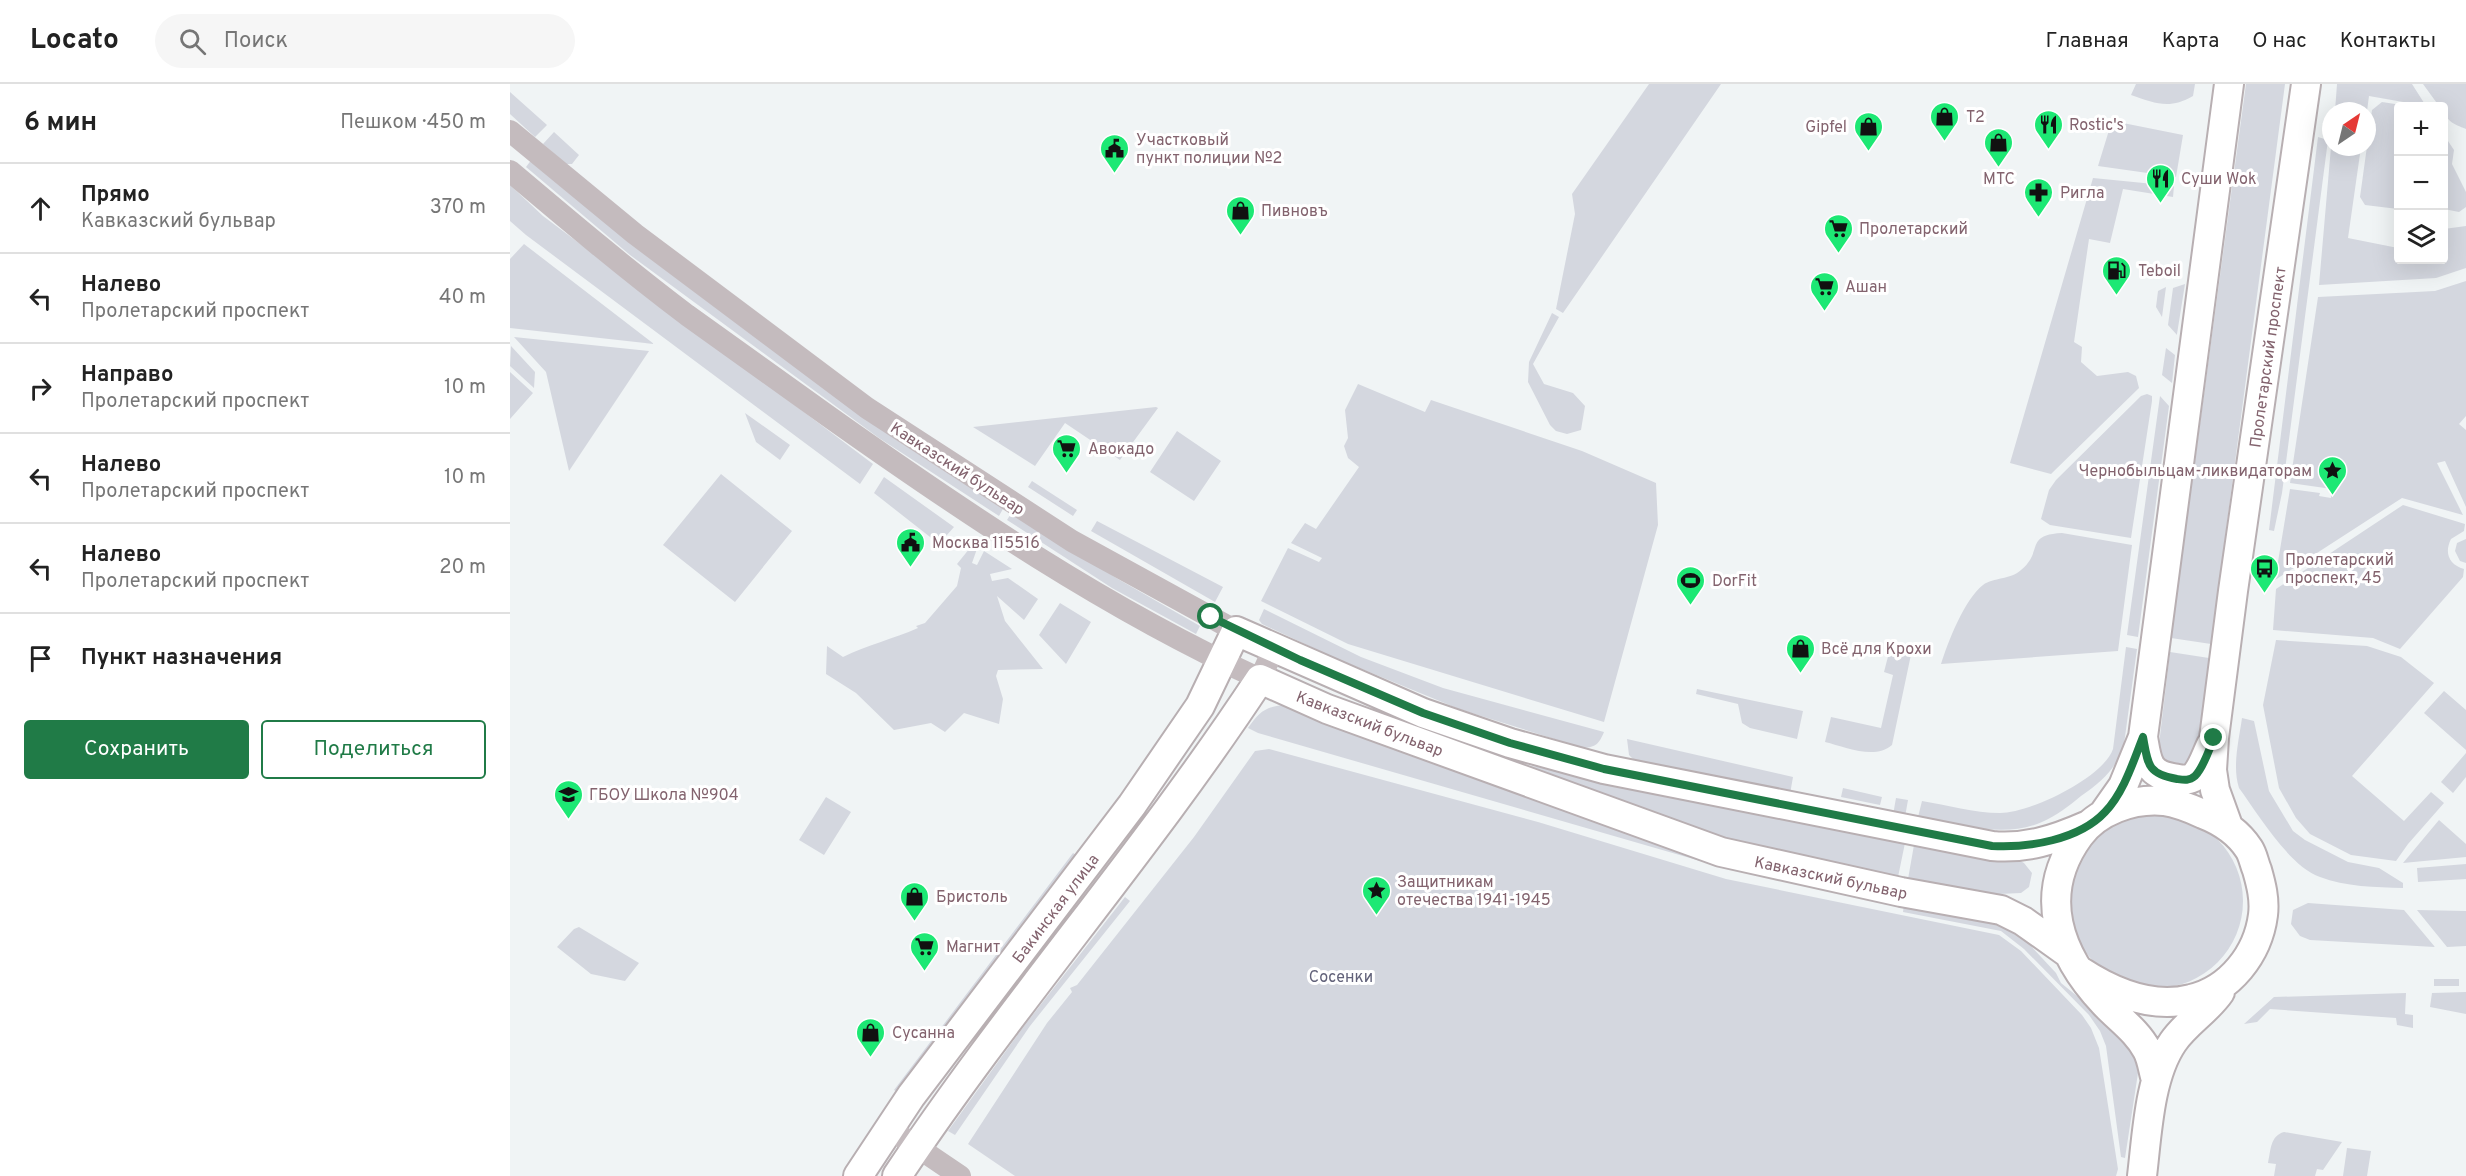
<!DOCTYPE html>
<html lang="ru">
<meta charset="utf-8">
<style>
body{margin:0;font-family:Overpass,sans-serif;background:#f6f6f6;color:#222}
.controls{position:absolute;right:18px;top:18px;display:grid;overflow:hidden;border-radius:6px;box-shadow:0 6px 24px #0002}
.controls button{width:54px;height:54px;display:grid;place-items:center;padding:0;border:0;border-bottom:2px solid #e0e0e0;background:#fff;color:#222;font:30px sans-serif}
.compass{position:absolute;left:1812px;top:18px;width:54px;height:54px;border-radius:50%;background:#fff;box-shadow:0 6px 24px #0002;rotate:35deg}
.stop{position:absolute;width:18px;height:18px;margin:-14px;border:4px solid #207b47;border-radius:50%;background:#fff}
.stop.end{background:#207b47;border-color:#fff;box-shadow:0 2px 6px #0008}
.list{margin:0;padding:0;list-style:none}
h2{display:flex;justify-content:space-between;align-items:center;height:78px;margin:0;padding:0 24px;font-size:26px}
h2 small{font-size:20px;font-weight:400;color:#767676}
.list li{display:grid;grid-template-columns:39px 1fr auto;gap:18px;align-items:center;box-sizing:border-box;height:90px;padding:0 24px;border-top:2px solid #e0e0e0}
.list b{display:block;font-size:22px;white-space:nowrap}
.list p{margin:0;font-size:20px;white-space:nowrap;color:#767676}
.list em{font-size:20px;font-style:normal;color:#767676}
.actions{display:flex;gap:12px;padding:18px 24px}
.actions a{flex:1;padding:14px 0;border:2px solid #207b47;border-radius:6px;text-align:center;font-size:21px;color:#207b47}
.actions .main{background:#207b47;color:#fff}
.icon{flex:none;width:33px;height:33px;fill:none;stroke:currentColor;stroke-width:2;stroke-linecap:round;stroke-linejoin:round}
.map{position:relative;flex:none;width:1956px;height:1092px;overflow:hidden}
header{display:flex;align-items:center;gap:36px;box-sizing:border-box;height:84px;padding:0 30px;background:#fff;border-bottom:2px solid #e0e0e0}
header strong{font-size:28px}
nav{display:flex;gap:33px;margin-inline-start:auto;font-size:21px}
.search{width:420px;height:54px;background:#f6f6f6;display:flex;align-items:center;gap:15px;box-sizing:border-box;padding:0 21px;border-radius:33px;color:#767676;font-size:22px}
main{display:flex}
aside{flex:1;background:#fff}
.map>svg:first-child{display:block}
.green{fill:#d4d7df}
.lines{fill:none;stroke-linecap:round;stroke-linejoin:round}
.major-casing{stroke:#b8afb2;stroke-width:32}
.minor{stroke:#c4bbbe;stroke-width:22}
.major{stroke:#fff;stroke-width:28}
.route{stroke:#207b47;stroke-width:8}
.labels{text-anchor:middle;stroke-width:6;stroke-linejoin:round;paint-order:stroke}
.poi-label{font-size:16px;fill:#83636e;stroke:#fff;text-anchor:start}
.street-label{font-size:16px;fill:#83636e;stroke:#fff}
.park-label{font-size:16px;fill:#62627a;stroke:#fff}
</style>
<header>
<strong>Locato</strong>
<div class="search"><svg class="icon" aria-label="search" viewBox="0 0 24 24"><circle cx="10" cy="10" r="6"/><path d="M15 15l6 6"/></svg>Поиск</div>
<nav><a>Главная</a><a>Карта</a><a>О нас</a><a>Контакты</a></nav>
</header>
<main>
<aside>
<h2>6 мин<small>Пешком · 450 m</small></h2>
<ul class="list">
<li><svg class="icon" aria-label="ahead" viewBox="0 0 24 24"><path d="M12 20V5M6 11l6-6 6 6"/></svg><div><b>Прямо</b><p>Кавказский бульвар</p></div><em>370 m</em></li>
<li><svg class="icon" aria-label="left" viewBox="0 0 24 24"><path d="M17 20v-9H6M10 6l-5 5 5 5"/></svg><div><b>Налево</b><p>Пролетарский проспект</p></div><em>40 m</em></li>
<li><svg class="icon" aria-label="right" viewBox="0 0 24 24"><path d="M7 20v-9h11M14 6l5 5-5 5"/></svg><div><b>Направо</b><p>Пролетарский проспект</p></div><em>10 m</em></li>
<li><svg class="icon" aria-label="left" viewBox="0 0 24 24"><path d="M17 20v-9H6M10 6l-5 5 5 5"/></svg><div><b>Налево</b><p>Пролетарский проспект</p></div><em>10 m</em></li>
<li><svg class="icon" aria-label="left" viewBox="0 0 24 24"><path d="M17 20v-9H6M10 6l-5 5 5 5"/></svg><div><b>Налево</b><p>Пролетарский проспект</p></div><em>20 m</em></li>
<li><svg class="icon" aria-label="arrive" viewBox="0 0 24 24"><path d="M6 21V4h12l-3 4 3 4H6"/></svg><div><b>Пункт назначения</b></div></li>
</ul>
<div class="actions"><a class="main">Сохранить</a><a>Поделиться</a></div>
</aside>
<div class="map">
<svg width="1956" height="1092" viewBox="0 0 1956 1092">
<rect width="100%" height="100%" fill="#f0f4f5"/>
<path class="green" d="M 1139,0 L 1211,0 L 1053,229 L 1046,225 L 1065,130 L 1062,110 Z
M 1626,0 L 1685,0 L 1683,12 C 1659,26 1645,19 1621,11 Z
M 1736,0 L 1775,0 L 1701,560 L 1661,554 Z
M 1827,0 L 1902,0 L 1916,22 L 1859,12 L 1857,27 L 1825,27 Z
M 1913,0 L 1956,0 L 1956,45 C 1944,40 1934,37 1934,22 L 1929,22 Z
M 0,8 L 37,41 L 25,53 L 0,30 Z
M 1872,18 L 1898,22 L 1888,22 L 1888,125 L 1855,121 L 1850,113 L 1862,26 Z
M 1613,39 L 1673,51 L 1666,93 L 1588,82 L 1600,43 Z
M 44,48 L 69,71 L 62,80 L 56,80 L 33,60 Z
M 1808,53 L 1818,56 L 1772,409 L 1764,447 L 1759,446 Z
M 1934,56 L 1938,57 L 1944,66 L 1942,80 L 1956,108 L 1956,123 L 1949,128 L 1934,125 Z
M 1821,63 L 1851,63 L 1838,154 L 1888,164 L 1888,176 L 1934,176 L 1934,145 L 1956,142 L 1956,184 L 1926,194 L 1809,201 Z
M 22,75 L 494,423 L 489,432 L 369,354 L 120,171 L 16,83 Z
M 1583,94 L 1664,102 L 1663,113 L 1613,105 L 1600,159 L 1579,155 L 1564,258 L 1572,263 L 1571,278 L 1587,292 L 1618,288 L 1626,292 L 1629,304 L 1541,390 L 1500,379 Z
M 0,101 L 33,132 L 363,380 L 350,400 L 16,151 L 0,137 Z
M 14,160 L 144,260 L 0,244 L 0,175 Z
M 1956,197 L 1956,332 L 1949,340 L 1956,346 L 1956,423 L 1935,377 L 1927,379 L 1953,431 L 1892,414 L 1765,496 L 1780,405 L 1810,409 L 1809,412 L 1821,414 L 1822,405 L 1780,399 L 1808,213 L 1925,207 Z
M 1675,200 L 1667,250 L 1667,251 L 1658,241 L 1663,204 Z
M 1656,203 L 1652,233 L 1646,223 L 1648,207 Z
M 1042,229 L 1049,233 L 1023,280 L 1034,300 L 1063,309 L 1075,322 L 1071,346 L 1057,350 L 1046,347 L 1040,341 L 1018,298 L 1019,278 Z
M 4,253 L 139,267 L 59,387 L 36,288 Z
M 1,262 L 25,288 L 24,304 L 0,282 Z
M 1656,264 L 1665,271 L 1662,299 L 1652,291 Z
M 0,288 L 23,309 L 0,335 Z
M 848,300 L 915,328 L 921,316 L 1072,367 L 1146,399 L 1148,441 L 1094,638 L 838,560 L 751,517 L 778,464 L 809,478 L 812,474 L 781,459 L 795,439 L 806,445 L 849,383 L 838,374 L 834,362 L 838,354 L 835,326 Z
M 1637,310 L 1642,312 L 1642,317 L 1621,454 L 1540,441 L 1531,435 L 1539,406 L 1546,396 L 1631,312 Z
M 1650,312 L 1659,322 L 1628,553 L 1617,551 Z
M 646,323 L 648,324 L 610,376 L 555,339 L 525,382 L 463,343 Z
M 235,329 L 280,361 L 270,376 L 246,358 Z
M 667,347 L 711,377 L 684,417 L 640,388 Z
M 211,390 L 282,447 L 225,518 L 153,461 Z
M 374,393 L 444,443 L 429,460 L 364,409 Z
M 522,397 L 567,426 L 563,432 L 518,403 Z
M 1893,421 L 1955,440 L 1954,447 L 1941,455 C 1934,469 1939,481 1954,485 L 1953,493 L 1890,565 L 1863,554 L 1763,546 L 1766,505 Z
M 502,428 L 608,495 L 690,542 L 686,550 L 602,504 L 497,436 Z
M 587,437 L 713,503 L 705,518 L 581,447 Z
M 1552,449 L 1622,461 L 1608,567 L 1431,580 C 1438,558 1454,516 1473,501 C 1484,493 1500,496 1511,486 C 1534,467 1514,451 1552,449 Z
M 1956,455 L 1956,479 L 1950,477 L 1945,467 L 1947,459 Z
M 464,459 L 468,462 L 462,479 L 467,481 L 474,467 L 502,485 L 480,490 L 482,497 L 498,494 L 528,515 L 514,536 L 487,512 L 495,537 L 533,585 L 488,586 L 486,592 L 493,615 L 489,640 L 454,629 L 435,648 L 421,639 L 384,646 L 346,609 L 316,590 L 317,562 L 333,573 C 357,561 383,555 408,544 L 406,542 L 415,539 L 447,502 L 451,484 L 447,480 Z
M 550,519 L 581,538 L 556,580 L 529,551 Z
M 754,525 L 851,573 L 933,604 L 1094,648 C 1089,660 1086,663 1073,664 L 949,625 L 825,574 L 752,540 L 749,536 Z
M 1766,556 L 1857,562 L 1891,573 L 1924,599 L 1842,692 L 1894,737 L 1921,708 L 1934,719 L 1898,760 L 1886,777 L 1841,771 L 1800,750 L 1786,734 L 1769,704 L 1753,621 Z
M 1382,557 L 1403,561 L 1382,661 C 1365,676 1335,663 1315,658 L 1321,633 L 1371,644 L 1383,591 L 1374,588 Z
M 1616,563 L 1627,565 L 1614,660 C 1607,685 1591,698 1571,712 C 1559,722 1546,732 1532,738 C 1493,755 1449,740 1408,733 L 1412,717 C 1437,721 1464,729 1490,729 C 1520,729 1593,694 1603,665 Z
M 1660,568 L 1699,574 L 1685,679 L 1681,686 L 1647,677 Z
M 1187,605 L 1293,627 L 1287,655 L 1240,644 L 1232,639 L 1228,620 L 1186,610 Z
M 1934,607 L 1956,626 L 1956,666 L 1914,629 Z
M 775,621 L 1212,778 L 1211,783 L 748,649 L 738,644 C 749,628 756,622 775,621 Z
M 1732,634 L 1744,637 L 1759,707 L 1783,747 L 1795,756 L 1838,778 L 1869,784 L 1893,799 L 1893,804 C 1866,803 1835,803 1810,793 C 1779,782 1748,730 1729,704 C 1722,682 1729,656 1732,634 Z
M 902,645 L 991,677 L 1063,689 L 1395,759 L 1388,793 L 1215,758 L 901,647 Z
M 1117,655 L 1283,693 L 1280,710 L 1124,676 L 1119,671 Z
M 759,665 L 1028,738 L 1216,795 L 1489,851 L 1511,867 L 1572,931 L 1581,944 L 1589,964 L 1608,1085 L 1606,1092 L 505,1092 L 458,1060 L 537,939 L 562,908 L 560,904 L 567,901 L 684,753 L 745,667 Z
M 1956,669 L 1956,693 L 1943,709 L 1931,698 Z
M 1333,704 L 1372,713 L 1370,721 L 1331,713 Z
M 316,713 L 341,728 L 314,771 L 289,756 Z
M 1386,714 L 1398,716 L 1395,733 L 1383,731 Z
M1559 817a87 87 0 1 1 174 0a87 87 0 1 1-174 0Z
M 1929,736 L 1956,760 L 1956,773 L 1893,779 Z
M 1404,761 L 1505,774 L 1514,779 L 1522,789 L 1519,803 L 1511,809 L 1489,810 L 1398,795 Z
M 563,769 L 569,773 L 389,1009 L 384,1006 Z
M 1956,780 L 1956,795 L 1908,798 L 1907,784 Z
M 615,813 L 620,817 L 520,942 L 445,1051 L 438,1047 L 514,942 Z
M 1798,819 L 1894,826 L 1925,863 L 1800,856 L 1790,852 L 1781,840 L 1783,826 Z
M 1394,820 L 1489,839 L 1519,860 L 1546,889 L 1551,899 L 1605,943 L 1625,973 L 1628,989 L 1615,1074 L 1611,1073 L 1596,962 L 1590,947 L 1579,931 L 1514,865 L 1491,847 L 1393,828 Z
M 1907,826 L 1956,827 L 1956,862 L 1937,863 Z
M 69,843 L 129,879 L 115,897 L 81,890 L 47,863 L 64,845 Z
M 1924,895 L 1949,895 L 1949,902 L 1924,902 Z
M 1956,908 L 1956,930 L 1920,923 L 1922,909 Z
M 1896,909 L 1895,930 L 1903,931 L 1903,944 L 1887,941 L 1886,934 L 1760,925 L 1747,938 L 1734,940 L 1764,913 Z
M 1774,1048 L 1832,1058 L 1813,1086 L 1807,1085 L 1805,1092 L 1764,1092 L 1766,1080 L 1758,1079 C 1761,1066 1760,1052 1774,1048 Z
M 1837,1064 L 1861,1067 L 1857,1092 L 1833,1092 Z"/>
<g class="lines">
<defs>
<path id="major" d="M 1633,653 C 1637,676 1637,690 1663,694 C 1669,695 1676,697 1682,694 C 1691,688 1696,671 1701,661
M 1594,729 L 1613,702 L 1633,653 L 1719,0
M 1718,742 L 1705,706 L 1702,686 L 1704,654 L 1723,507 L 1796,0
M 1570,887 C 1602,908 1642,925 1681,915 C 1720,906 1748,870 1753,831 C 1755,815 1751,800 1747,786 C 1744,779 1743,771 1739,765 C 1728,748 1711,737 1693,730 C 1680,724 1667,719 1654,717 C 1623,714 1587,727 1569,752 C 1526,811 1549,871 1594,919 C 1609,935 1627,947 1637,966 C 1642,975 1643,987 1646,996
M 348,1092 L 401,1012 L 622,721 L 690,622 L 726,547 L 913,629 L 1000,659 L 1094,685 L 1482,762 C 1516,765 1544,756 1576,742
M 387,1092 C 501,921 637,767 750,595 L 817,625 L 1211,768 L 1391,808 L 1491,826 L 1513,837 L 1558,869
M 1632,1092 C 1637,1051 1639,993 1663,958 C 1676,939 1697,927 1710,908"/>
</defs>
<use href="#major" class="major-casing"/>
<path class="minor" d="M 0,47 L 125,150 L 357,324 L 562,457 L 726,547
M 0,87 C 58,136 116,185 177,231 C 224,265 271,298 318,332 C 455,429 597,525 750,595 L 764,564
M 379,1044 L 450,1092"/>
<use href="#major" class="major"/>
</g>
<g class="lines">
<path class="route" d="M 701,533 L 790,576 L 913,629 L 1000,659 L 1094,685 L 1482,762 C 1518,764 1569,756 1595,728 C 1614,708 1623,678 1633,653 C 1638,680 1637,690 1667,695 C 1674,696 1679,697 1685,692 C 1694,683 1699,665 1704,654"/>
</g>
<defs>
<symbol id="shop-pin" viewBox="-11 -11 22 30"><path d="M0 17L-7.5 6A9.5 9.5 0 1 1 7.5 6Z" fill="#1de874" stroke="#fff"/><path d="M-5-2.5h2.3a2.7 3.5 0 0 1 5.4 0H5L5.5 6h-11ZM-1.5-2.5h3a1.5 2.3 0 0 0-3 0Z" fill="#111"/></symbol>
<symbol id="restaurant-pin" viewBox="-11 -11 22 30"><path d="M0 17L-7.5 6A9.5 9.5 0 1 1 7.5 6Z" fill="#1de874" stroke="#fff"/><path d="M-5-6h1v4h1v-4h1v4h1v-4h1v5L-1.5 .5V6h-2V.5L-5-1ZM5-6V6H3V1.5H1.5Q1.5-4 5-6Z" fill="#111"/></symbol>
<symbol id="civic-pin" viewBox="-11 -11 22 30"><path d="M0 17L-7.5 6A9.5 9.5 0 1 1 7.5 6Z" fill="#1de874" stroke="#fff"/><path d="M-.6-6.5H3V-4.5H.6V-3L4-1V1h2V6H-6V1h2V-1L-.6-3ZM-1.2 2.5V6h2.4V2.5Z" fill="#111"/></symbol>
<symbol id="pharmacy-pin" viewBox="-11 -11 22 30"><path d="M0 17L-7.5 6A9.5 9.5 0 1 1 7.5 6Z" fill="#1de874" stroke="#fff"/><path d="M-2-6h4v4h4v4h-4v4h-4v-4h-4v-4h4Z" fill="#111"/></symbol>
<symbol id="supermarket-pin" viewBox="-11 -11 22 30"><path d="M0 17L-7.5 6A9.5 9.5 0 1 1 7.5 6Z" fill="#1de874" stroke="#fff"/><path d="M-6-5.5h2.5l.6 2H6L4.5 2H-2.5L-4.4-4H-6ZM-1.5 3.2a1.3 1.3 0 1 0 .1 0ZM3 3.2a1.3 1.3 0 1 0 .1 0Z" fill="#111"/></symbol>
<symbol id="fuel-pin" viewBox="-11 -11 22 30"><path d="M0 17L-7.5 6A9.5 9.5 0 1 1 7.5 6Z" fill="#1de874" stroke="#fff"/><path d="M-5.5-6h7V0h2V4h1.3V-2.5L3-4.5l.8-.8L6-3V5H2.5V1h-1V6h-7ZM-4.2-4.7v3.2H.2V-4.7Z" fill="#111"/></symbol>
<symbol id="sight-pin" viewBox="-11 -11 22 30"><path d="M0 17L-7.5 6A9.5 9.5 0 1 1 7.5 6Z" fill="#1de874" stroke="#fff"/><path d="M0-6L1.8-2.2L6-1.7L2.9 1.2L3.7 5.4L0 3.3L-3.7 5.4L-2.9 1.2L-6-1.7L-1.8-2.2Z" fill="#111"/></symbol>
<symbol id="bus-pin" viewBox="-11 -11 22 30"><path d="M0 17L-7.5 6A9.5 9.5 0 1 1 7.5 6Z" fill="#1de874" stroke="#fff"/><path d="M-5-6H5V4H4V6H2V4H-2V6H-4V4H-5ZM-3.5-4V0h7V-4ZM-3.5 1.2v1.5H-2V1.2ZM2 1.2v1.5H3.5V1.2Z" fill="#111"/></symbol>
<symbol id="stadium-pin" viewBox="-11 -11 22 30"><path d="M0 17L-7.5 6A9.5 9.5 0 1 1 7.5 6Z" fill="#1de874" stroke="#fff"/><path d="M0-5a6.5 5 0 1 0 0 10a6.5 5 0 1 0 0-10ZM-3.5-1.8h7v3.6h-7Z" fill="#111"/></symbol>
<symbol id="school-pin" viewBox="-11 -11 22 30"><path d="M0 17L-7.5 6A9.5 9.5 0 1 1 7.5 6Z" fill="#1de874" stroke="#fff"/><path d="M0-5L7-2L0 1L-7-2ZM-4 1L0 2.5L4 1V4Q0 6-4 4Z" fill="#111"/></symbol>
</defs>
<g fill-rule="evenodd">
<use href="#shop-pin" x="1418" y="16" width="33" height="45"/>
<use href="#restaurant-pin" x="1522" y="24" width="33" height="45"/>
<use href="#shop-pin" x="1342" y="26" width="33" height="45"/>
<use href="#shop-pin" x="1472" y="42" width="33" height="45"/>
<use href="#civic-pin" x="588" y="48" width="33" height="45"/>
<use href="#restaurant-pin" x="1634" y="78" width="33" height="45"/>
<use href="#pharmacy-pin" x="1512" y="92" width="33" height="45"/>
<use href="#shop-pin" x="714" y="110" width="33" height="45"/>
<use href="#supermarket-pin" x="1312" y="128" width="33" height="45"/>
<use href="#fuel-pin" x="1590" y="170" width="33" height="45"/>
<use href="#supermarket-pin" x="1298" y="186" width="33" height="45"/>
<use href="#supermarket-pin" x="540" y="348" width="33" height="45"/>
<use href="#sight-pin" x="1806" y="370" width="33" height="45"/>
<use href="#civic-pin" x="384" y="442" width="33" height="45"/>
<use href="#bus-pin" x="1738" y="468" width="33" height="45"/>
<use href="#stadium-pin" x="1164" y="480" width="33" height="45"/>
<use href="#shop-pin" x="1274" y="548" width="33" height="45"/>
<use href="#school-pin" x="42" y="694" width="33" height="45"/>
<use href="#sight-pin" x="850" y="790" width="33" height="45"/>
<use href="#shop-pin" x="388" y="796" width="33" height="45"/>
<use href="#supermarket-pin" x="398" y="846" width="33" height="45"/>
<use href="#shop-pin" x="344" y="932" width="33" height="45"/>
</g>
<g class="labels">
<g class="poi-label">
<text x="1456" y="38">T2</text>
<text x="1559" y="46">Rostic's</text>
<text x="1337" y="48" text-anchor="end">Gipfel</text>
<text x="626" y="61">Участковый<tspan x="626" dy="18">пункт полиции №2</tspan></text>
<text x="1489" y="100" text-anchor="middle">МТС</text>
<text x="1671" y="100">Суши Wok</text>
<text x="1550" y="114">Ригла</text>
<text x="751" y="132">Пивновъ</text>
<text x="1349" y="150">Пролетарский</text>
<text x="1628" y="192">Teboil</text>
<text x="1335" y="208">Ашан</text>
<text x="578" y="370">Авокадо</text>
<text x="1802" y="392" text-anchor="end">Чернобыльцам-ликвидаторам</text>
<text x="422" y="464">Москва 115516</text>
<text x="1775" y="481">Пролетарский<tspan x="1775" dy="18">проспект, 45</tspan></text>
<text x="1202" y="502">DorFit</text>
<text x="1311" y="570">Всё для Крохи</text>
<text x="79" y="716">ГБОУ Школа №904</text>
<text x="887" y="803">Защитникам<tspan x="887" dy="18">отечества 1941-1945</tspan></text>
<text x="426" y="818">Бристоль</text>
<text x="436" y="868">Магнит</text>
<text x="382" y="954">Сусанна</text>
</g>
<g class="street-label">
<text transform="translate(1757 273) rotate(-82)" y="6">Пролетарский проспект</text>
<text transform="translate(448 384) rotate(33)" y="6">Кавказский бульвар</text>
<text transform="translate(860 639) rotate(21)" y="6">Кавказский бульвар</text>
<text transform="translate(1321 793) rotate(12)" y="6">Кавказский бульвар</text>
<text transform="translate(545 824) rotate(-53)" y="6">Бакинская улица</text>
</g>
<g class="park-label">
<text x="831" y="898">Сосенки</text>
</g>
</g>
</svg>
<div class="controls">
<button>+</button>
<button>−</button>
<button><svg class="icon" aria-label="layers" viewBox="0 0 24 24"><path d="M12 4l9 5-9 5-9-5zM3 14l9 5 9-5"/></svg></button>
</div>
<svg class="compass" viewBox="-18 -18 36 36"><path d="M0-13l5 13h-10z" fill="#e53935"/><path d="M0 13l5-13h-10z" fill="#767676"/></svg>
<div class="stop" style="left:701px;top:533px"></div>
<div class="stop end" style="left:1704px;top:654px"></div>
</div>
</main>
